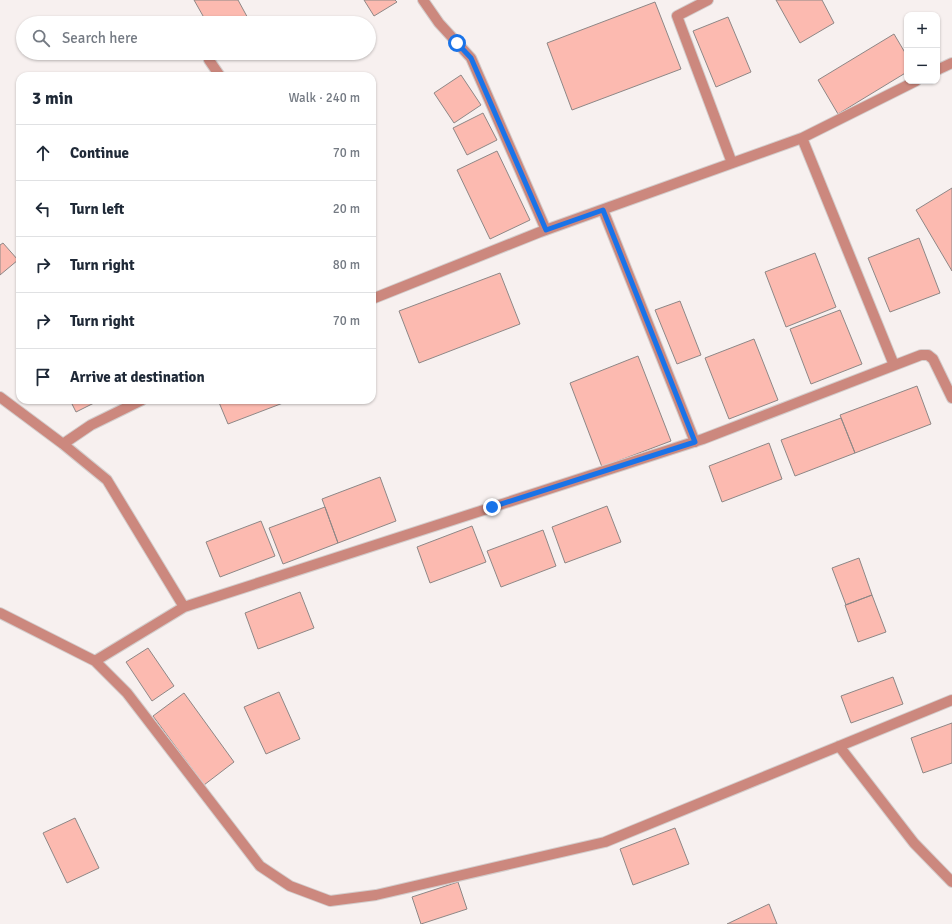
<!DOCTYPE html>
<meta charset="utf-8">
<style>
body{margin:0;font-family:Signika,sans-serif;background:#f2f2f3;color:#1f2937}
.controls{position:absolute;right:12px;top:12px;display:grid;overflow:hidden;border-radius:8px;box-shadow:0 1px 3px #0004}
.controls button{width:36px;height:36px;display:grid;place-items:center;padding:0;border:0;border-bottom:1px solid #e0e1e3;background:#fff;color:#1f2937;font:20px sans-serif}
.stop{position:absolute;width:12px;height:12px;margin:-9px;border:3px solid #1a73e8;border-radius:50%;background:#fff}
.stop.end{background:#1a73e8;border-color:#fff;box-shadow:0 1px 4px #0008}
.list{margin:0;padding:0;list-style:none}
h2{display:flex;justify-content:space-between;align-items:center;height:52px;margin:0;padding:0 16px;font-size:17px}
h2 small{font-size:13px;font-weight:400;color:#747a83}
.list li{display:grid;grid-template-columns:26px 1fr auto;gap:12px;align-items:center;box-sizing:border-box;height:56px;padding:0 16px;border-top:1px solid #e0e1e3}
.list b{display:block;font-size:15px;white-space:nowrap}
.list em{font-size:13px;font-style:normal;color:#747a83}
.icon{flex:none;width:22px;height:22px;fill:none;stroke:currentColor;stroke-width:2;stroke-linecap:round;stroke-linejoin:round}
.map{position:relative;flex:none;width:952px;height:924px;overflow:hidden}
.search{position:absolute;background:#fff;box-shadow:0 1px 3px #0004;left:16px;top:16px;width:360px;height:44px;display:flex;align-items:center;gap:10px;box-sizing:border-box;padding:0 14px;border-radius:22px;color:#747a83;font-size:15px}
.panel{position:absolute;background:#fff;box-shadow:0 1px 3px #0004;left:16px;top:72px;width:360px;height:332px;border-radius:12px}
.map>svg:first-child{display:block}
.building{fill:#fcbab0;stroke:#8e8786}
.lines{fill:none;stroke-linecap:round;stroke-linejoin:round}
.minor-casing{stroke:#d3cdcc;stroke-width:12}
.minor{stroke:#cc887e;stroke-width:10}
.route{stroke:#1a73e8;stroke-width:5}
</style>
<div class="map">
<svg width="952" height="924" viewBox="0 0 952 924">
<rect width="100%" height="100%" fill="#f7f0ef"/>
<path class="building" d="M 194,0 L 238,0 L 250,22 L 207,23 Z
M 364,0 L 395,0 L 397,2 L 374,16 Z
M 776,0 L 822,0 L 834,23 L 800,43 Z
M 655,2 L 681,69 L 572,110 L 547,43 Z
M 728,17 L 751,72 L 716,87 L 693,31 Z
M 894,34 L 907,56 L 907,72 L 838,114 L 818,80 Z
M 461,75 L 481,105 L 454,123 L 434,93 Z
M 483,113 L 497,140 L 467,155 L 453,128 Z
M 497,151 L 530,220 L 490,239 L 457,170 Z
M 952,188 L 952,271 L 916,210 Z
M 919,238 L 940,293 L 890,312 L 868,258 Z
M 3,243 L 18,260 L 0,275 L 0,245 Z
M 815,253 L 836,307 L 786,327 L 765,272 Z
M 500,273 L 520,324 L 419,363 L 399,311 Z
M 680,301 L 701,355 L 677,364 L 655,310 Z
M 840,310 L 862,364 L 811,384 L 790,329 Z
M 754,339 L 778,400 L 729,419 L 705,358 Z
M 638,356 L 671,441 L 602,467 L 570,383 Z
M 917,386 L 931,424 L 855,453 L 840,415 Z
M 70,400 L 100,400 L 76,412 Z
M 218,400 L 282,400 L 283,403 L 228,424 Z
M 841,418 L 855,453 L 795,476 L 781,440 Z
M 769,443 L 782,479 L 722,502 L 709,466 Z
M 380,477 L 396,521 L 338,543 L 322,499 Z
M 607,506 L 621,542 L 565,563 L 552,527 Z
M 325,507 L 338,543 L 283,564 L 269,528 Z
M 261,521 L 275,556 L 220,577 L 206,542 Z
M 472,526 L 486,562 L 430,583 L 417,547 Z
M 543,530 L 556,566 L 501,587 L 487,551 Z
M 859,558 L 872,595 L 846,605 L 832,568 Z
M 300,592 L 314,628 L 258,649 L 245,613 Z
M 872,595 L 886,632 L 858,642 L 845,605 Z
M 148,648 L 174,686 L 152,701 L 126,662 Z
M 893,677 L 903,704 L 851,723 L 841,696 Z
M 279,692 L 300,739 L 266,754 L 244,707 Z
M 184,693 L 234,762 L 204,785 L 153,716 Z
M 952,723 L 952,763 L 923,773 L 911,738 Z
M 75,818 L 99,868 L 67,883 L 43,833 Z
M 675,828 L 689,864 L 633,885 L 620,849 Z
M 458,882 L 467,909 L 421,924 L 412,897 Z
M 769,904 L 777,924 L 727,924 Z"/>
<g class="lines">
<defs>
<path id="minor" d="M 423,0 L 439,23 L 471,58 L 546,230
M 708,0 L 677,16 L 732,163
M 209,60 L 220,76
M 937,70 L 952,63
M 802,138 L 894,365
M 603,210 L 695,442
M 372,299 L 540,232 L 802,138 L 916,81
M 0,397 L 63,444
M 142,400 L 91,425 L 63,444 L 107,480 L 184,607
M 0,613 L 95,661 L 127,693 L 260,866 L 290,886 L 330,901 L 376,895 L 605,842 L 952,700
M 95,661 L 184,607 L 703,439 L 921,355 L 928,355 L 933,359 L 952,398
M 839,746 L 914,843 L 952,882"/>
</defs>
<use href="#minor" class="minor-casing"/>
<use href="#minor" class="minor"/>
</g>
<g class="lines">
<path class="route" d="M 457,43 L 471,58 L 546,230 L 603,210 L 695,442 L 492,507"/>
</g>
</svg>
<div class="controls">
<button>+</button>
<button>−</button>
</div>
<div class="stop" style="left:457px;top:43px"></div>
<div class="stop end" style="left:492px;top:507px"></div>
<div class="search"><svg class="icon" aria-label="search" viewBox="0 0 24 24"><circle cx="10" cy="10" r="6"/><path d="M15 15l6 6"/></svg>Search here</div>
<section class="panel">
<h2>3 min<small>Walk · 240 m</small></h2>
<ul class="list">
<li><svg class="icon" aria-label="ahead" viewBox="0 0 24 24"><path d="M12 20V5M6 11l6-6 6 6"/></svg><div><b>Continue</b></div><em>70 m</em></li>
<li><svg class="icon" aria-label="left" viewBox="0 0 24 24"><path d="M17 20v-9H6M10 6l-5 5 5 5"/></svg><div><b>Turn left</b></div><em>20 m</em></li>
<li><svg class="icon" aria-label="right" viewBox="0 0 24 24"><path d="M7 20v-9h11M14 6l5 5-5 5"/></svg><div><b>Turn right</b></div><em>80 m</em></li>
<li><svg class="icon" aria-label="right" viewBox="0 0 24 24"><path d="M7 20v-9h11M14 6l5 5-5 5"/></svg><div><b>Turn right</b></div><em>70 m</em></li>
<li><svg class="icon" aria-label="arrive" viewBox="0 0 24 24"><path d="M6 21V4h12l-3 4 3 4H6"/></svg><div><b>Arrive at destination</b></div></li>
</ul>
</section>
</div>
